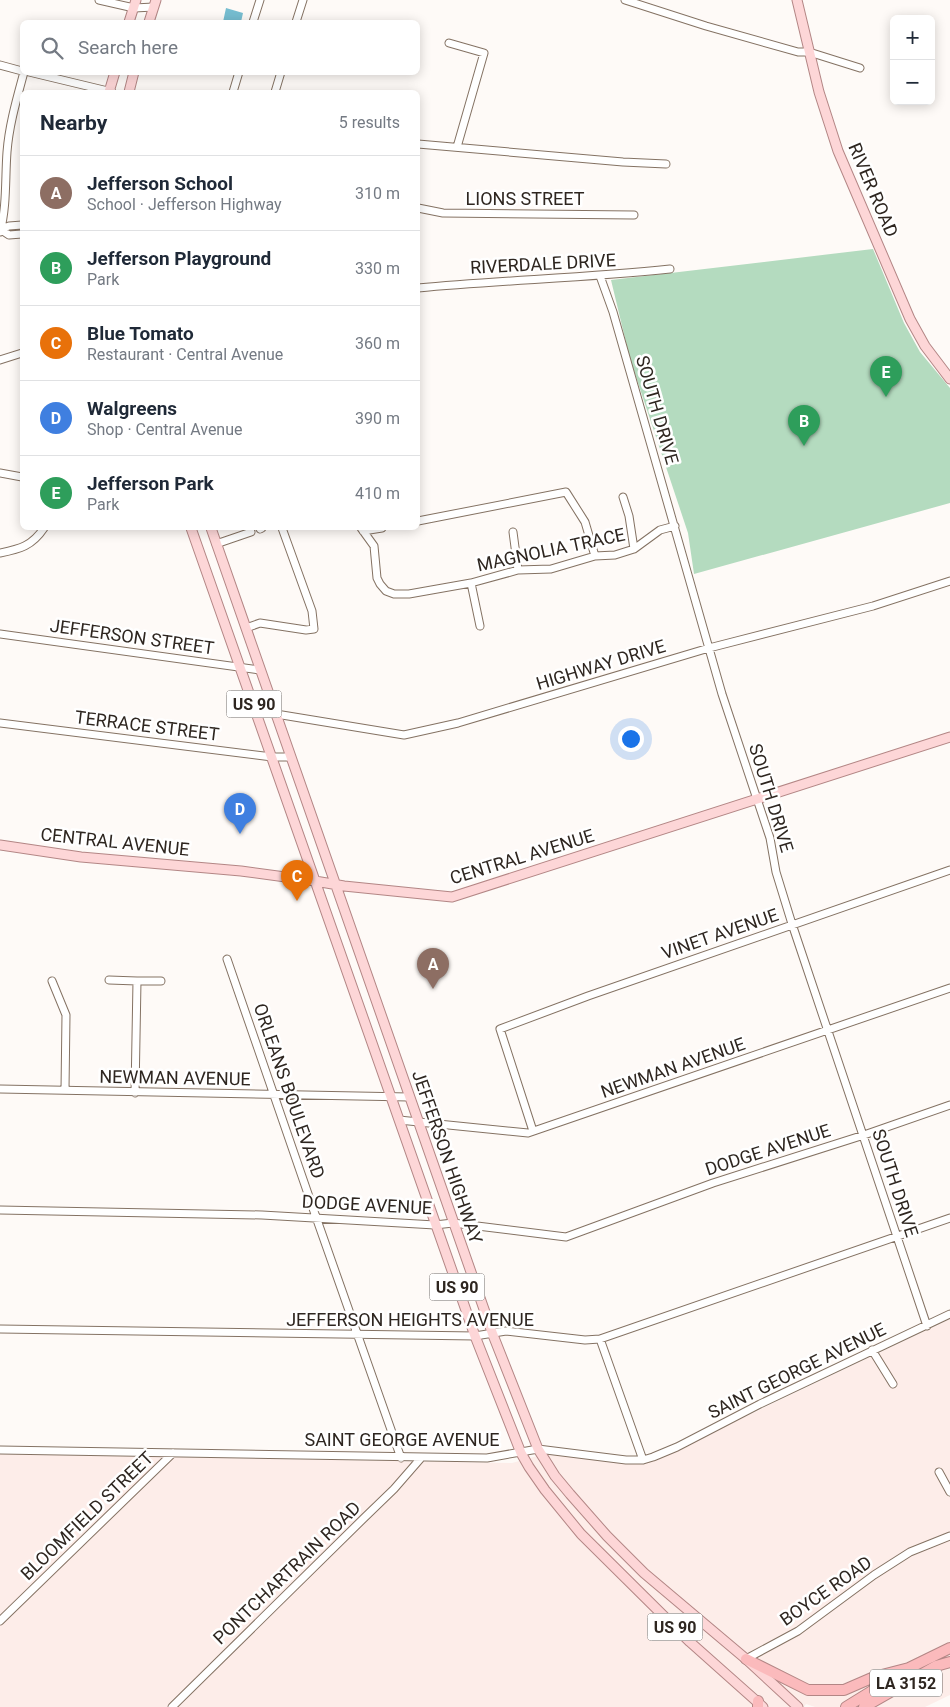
<!DOCTYPE html>
<meta charset="utf-8">
<style>
body{margin:0;font-family:Roboto,sans-serif;background:#f6f6f7;color:#1f2937}
.controls{position:absolute;right:15px;top:15px;display:grid;overflow:hidden;border-radius:8px;box-shadow:0 2px 12px #0003}
.controls button{width:45px;height:45px;display:grid;place-items:center;padding:0;border:0;border-bottom:1px solid #e0e1e3;background:#fff;color:#1f2937;font:25px sans-serif}
.you{position:absolute;left:630px;top:738px;width:18px;height:18px;margin:-12px;border:4px solid #fff;border-radius:50%;background:#1a73e8;box-shadow:0 0 0 8px #1a73e833}
.badge{display:grid;place-items:center;width:32px;height:32px;border-radius:50%;background:#2965d3;color:#fff;font-size:16px;font-weight:700}
.pin{position:absolute;translate:-50% -41px;filter:drop-shadow(0 1px 2px #0008)}
.pin::after{content:'';position:absolute;top:26px;width:18px;height:15px;background:inherit;clip-path:polygon(0 0,100% 0,50% 100%)}
.list{margin:0;padding:0;list-style:none}
h2{display:flex;justify-content:space-between;align-items:center;height:65px;margin:0;padding:0 20px;font-size:21px}
h2 small{font-size:16px;font-weight:400;color:#747a83}
.list li{display:grid;grid-template-columns:32px 1fr auto;gap:15px;align-items:center;box-sizing:border-box;height:75px;padding:0 20px;border-top:1px solid #e0e1e3}
.list b{display:block;font-size:19px;white-space:nowrap}
.list p{margin:0;font-size:16px;white-space:nowrap;color:#747a83}
.list em{font-size:16px;font-style:normal;color:#747a83}
.icon{flex:none;width:28px;height:28px;fill:none;stroke:currentColor;stroke-width:2;stroke-linecap:round;stroke-linejoin:round}
.map{position:relative;flex:none;width:950px;height:1707px;overflow:hidden}
.search{position:absolute;background:#fff;box-shadow:0 2px 12px #0003;left:20px;top:20px;width:400px;height:55px;display:flex;align-items:center;gap:12px;box-sizing:border-box;padding:0 18px;border-radius:8px;color:#747a83;font-size:19px}
.panel{position:absolute;background:#fff;box-shadow:0 2px 12px #0003;left:20px;top:90px;width:400px;height:440px;border-radius:8px}
.map>svg:first-child{display:block}
.industrial{fill:#fdede9}
.green{fill:#b4dbbf}
.water{fill:#76bdd0}
.lines{fill:none;stroke-linecap:round;stroke-linejoin:round}
.minor-casing{stroke:#847263;stroke-width:9}
.major-casing{stroke:#b38685;stroke-width:11}
.highway-casing{stroke:#b38685;stroke-width:12}
.minor{stroke:#fff;stroke-width:7}
.major{stroke:#fdd6d7;stroke-width:9}
.highway{stroke:#fbbabc;stroke-width:10}
.labels{text-anchor:middle;stroke-width:5;stroke-linejoin:round;paint-order:stroke}
.shield{fill:#fff;stroke:#6d6763;stroke-width:1}
.shield-label{font-size:16px;font-weight:bold;fill:#2e2620}
.street-label{font-size:18px;fill:#2e2620;stroke:#fff}
</style>
<div class="map">
<svg width="950" height="1707" viewBox="0 0 950 1707">
<rect width="100%" height="100%" fill="#fefaf7"/>
<path class="industrial" d="M 950,1319 L 950,1695 L 925,1707 L 815,1707 L 806,1704 L 804,1707 L 0,1707 L 0,1454 L 512,1463 L 548,1453 L 630,1462 L 652,1461 Z"/>
<path class="green" d="M 873,249 L 904,323 L 920,352 L 950,388 L 950,503 L 694,574 L 688,533 L 630,359 L 611,280 Z"/>
<path class="water" d="M 226,8 L 243,13 L 241,22 L 223,22 Z"/>
<g class="lines">
<defs>
<path id="minor" d="M 99,0 L 134,8 L 154,7
M 625,0 L 706,26 L 798,52 L 809,52 L 860,68
M 253,22 L 260,0
M 296,22 L 303,0
M 449,43 L 484,53 L 457,147
M 0,65 L 22,71
M 29,72 L 112,92
M 233,92 L 239,72
M 275,92 L 281,72
M 418,144 L 623,162 L 666,164
M 418,208 L 443,213 L 634,215
M 0,229 L 9,235 L 22,234
M 1,229 L 9,226 L 22,225
M 0,232 C 7,206 5,179 7,152 C 9,125 17,98 24,72
M 600,276 L 613,312 L 722,694 L 770,838 L 776,872 L 792,924 L 927,1326
M 418,288 C 502,280 586,278 670,269
M 0,360 L 22,353
M 0,473 L 22,477
M 623,497 L 629,516 L 634,549
M 418,521 L 566,492 L 585,522 L 595,556
M 361,528 L 374,546 L 377,578 L 380,584 L 386,591 L 394,594 L 409,594 L 471,583
M 260,529 L 262,528
M 363,531 L 382,528
M 513,532 L 518,570
M 216,544 L 251,532
M 0,553 C 20,549 32,546 44,528
M 480,626 L 471,583 L 518,570 L 551,569 L 595,556 L 615,555 L 634,549 L 660,530 L 675,526
M 246,628 L 260,623 L 306,630 L 314,629 L 312,611 L 282,528
M 0,634 L 260,670
M 257,712 L 276,714 L 404,735 L 458,723 L 709,648 L 873,606 L 950,581
M 0,723 L 272,757 L 291,757
M 227,959 L 316,1217 L 401,1458
M 109,980 L 137,981 L 135,1093
M 52,981 L 66,1015 L 65,1090
M 137,981 L 161,981
M 0,1089 L 409,1097
M 399,1120 L 528,1133 L 950,988
M 533,1131 L 500,1029 L 588,996 L 950,870
M 0,1210 L 262,1215 L 435,1225 L 453,1223 L 566,1237 L 713,1183 L 864,1135 L 950,1105
M 0,1329 L 475,1336 L 506,1331 L 585,1340 L 600,1339 L 950,1218
M 600,1339 L 643,1460
M 872,1350 L 893,1384
M 0,1450 L 487,1458 L 538,1449 L 626,1460 L 643,1460 L 653,1457 L 677,1447 L 760,1404 L 950,1314
M 939,1472 L 950,1492
M 0,1621 L 173,1453
M 746,1659 L 798,1631 L 874,1575 L 910,1552 L 950,1536
M 172,1707 L 364,1518 L 394,1489 L 421,1458"/>
<path id="major" d="M 797,0 L 819,92 L 838,151 L 910,319 L 925,346 L 950,379
M 129,22 L 136,0
M 149,22 L 156,0
M 109,92 L 115,72
M 129,92 L 134,72
M 191,528 L 475,1336 L 521,1453 L 529,1467 L 545,1490 L 581,1534 L 690,1642 L 763,1707
M 211,528 L 493,1335 L 538,1449 L 555,1476 L 570,1494 L 607,1536 L 644,1573 L 746,1659 L 798,1707
M 0,845 L 81,857 L 241,871 L 315,881 L 344,886 L 452,897 L 950,737"/>
<path id="highway" d="M 746,1659 L 808,1690 L 844,1690 L 874,1677 L 909,1668
M 758,1701 L 758,1707
M 846,1707 L 909,1668 L 950,1648
M 864,1707 L 936,1666 L 950,1662"/>
</defs>
<use href="#minor" class="minor-casing"/>
<use href="#major" class="major-casing"/>
<use href="#highway" class="highway-casing"/>
<use href="#minor" class="minor"/>
<use href="#major" class="major"/>
<use href="#highway" class="highway"/>
</g>
<g class="labels">
<g class="shield">
<rect x="226.5" y="690.5" width="55" height="27" rx="4"/>
<rect x="429.5" y="1273.5" width="55" height="27" rx="4"/>
<rect x="647.5" y="1613.5" width="55" height="27" rx="4"/>
<rect x="870" y="1669.5" width="72" height="27" rx="4"/>
</g>
<g class="shield-label">
<text x="254" y="710">US 90</text>
<text x="457" y="1293">US 90</text>
<text x="675" y="1633">US 90</text>
<text x="906" y="1689">LA 3152</text>
</g>
<g class="street-label">
<text transform="translate(873 190) rotate(67)" y="6">RIVER ROAD</text>
<text x="525" y="205">LIONS STREET</text>
<text transform="translate(543 264) rotate(-3)" y="6">RIVERDALE DRIVE</text>
<text transform="translate(657 410) rotate(74)" y="6">SOUTH DRIVE</text>
<text transform="translate(551 550) rotate(-12)" y="6">MAGNOLIA TRACE</text>
<text transform="translate(132 637) rotate(8)" y="6">JEFFERSON STREET</text>
<text transform="translate(601 665) rotate(-17)" y="6">HIGHWAY DRIVE</text>
<text transform="translate(147 726) rotate(7)" y="6">TERRACE STREET</text>
<text transform="translate(771 798) rotate(73)" y="6">SOUTH DRIVE</text>
<text transform="translate(115 842) rotate(6)" y="6">CENTRAL AVENUE</text>
<text transform="translate(522 857) rotate(-17)" y="6">CENTRAL AVENUE</text>
<text transform="translate(720 934) rotate(-19)" y="6">VINET AVENUE</text>
<text transform="translate(673 1068) rotate(-19)" y="6">NEWMAN AVENUE</text>
<text transform="translate(175 1078) rotate(1)" y="6">NEWMAN AVENUE</text>
<text transform="translate(289 1091) rotate(71)" y="6">ORLEANS BOULEVARD</text>
<text transform="translate(768 1150) rotate(-18)" y="6">DODGE AVENUE</text>
<text transform="translate(447 1157) rotate(71)" y="6">JEFFERSON HIGHWAY</text>
<text transform="translate(895 1183) rotate(72)" y="6">SOUTH DRIVE</text>
<text transform="translate(367 1205) rotate(3)" y="6">DODGE AVENUE</text>
<text x="410" y="1326">JEFFERSON HEIGHTS AVENUE</text>
<text transform="translate(797 1371) rotate(-26)" y="6">SAINT GEORGE AVENUE</text>
<text x="402" y="1446">SAINT GEORGE AVENUE</text>
<text transform="translate(87 1516) rotate(-44)" y="6">BLOOMFIELD STREET</text>
<text transform="translate(287 1573) rotate(-44)" y="6">PONTCHARTRAIN ROAD</text>
<text transform="translate(826 1591) rotate(-35)" y="6">BOYCE ROAD</text>
</g>
</g>
</svg>
<div class="controls">
<button>+</button>
<button>−</button>
</div>
<div class="you"></div>
<div class="pin badge" style="left:433px;top:989px;background:#8d6e63">A</div>
<div class="pin badge" style="left:804px;top:446px;background:#2e9e5b">B</div>
<div class="pin badge" style="left:297px;top:901px;background:#e8710a">C</div>
<div class="pin badge" style="left:240px;top:834px;background:#3f7fe0">D</div>
<div class="pin badge" style="left:886px;top:397px;background:#2e9e5b">E</div>
<div class="search"><svg class="icon" aria-label="search" viewBox="0 0 24 24"><circle cx="10" cy="10" r="6"/><path d="M15 15l6 6"/></svg>Search here</div>
<section class="panel">
<h2>Nearby<small>5 results</small></h2>
<ul class="list">
<li><span class="badge" style="background:#8d6e63">A</span><div><b>Jefferson School</b><p>School · Jefferson Highway</p></div><em>310 m</em></li>
<li><span class="badge" style="background:#2e9e5b">B</span><div><b>Jefferson Playground</b><p>Park</p></div><em>330 m</em></li>
<li><span class="badge" style="background:#e8710a">C</span><div><b>Blue Tomato</b><p>Restaurant · Central Avenue</p></div><em>360 m</em></li>
<li><span class="badge" style="background:#3f7fe0">D</span><div><b>Walgreens</b><p>Shop · Central Avenue</p></div><em>390 m</em></li>
<li><span class="badge" style="background:#2e9e5b">E</span><div><b>Jefferson Park</b><p>Park</p></div><em>410 m</em></li>
</ul>
</section>
</div>
